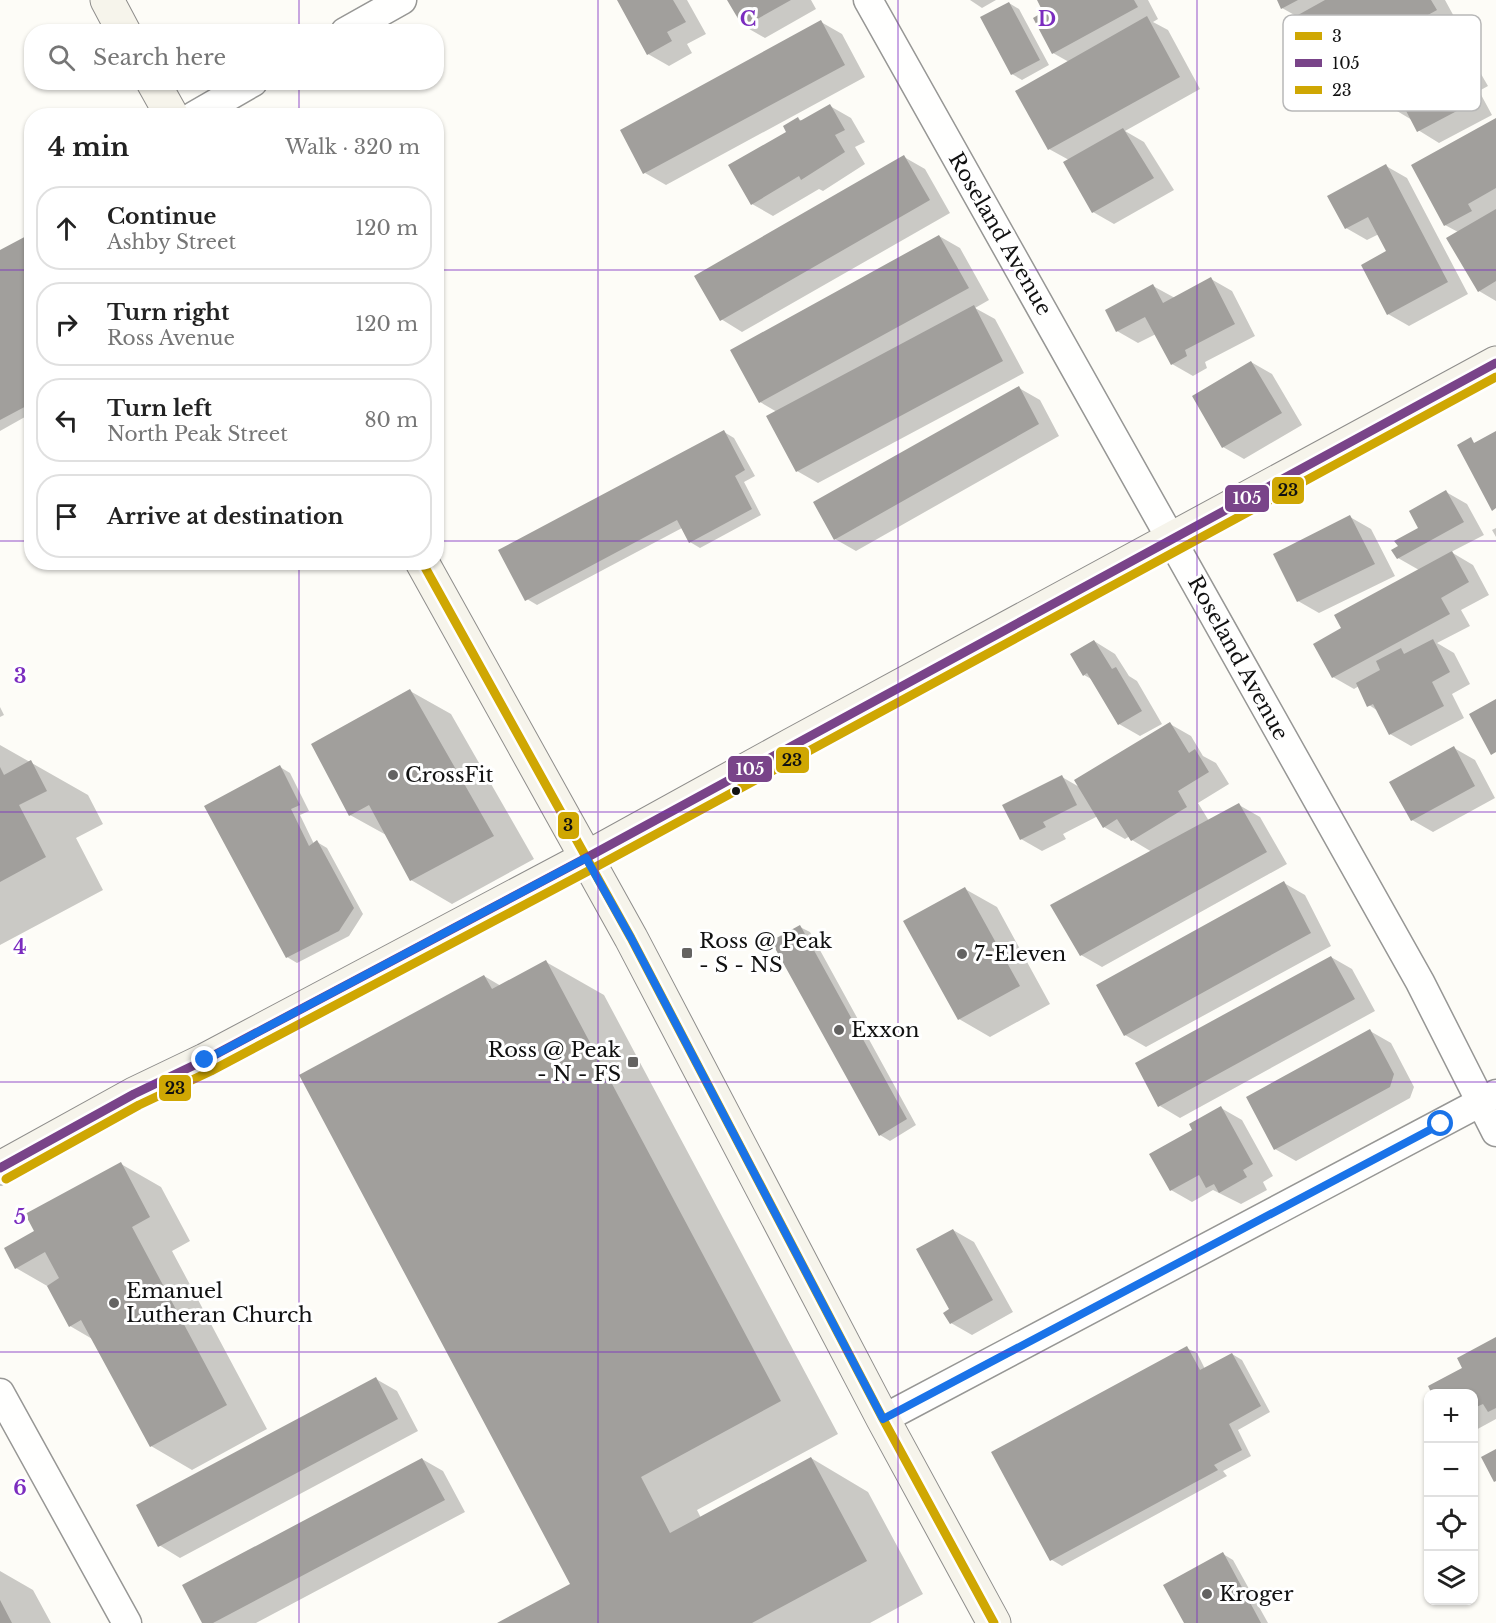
<!DOCTYPE html>
<meta charset="utf-8">
<style>
body{margin:0;font-family:"Libre Baskerville",serif;background:#f6f6f6;color:#222}
.controls{position:absolute;right:18px;bottom:18px;display:grid;overflow:hidden;border-radius:12px;box-shadow:0 2px 4px #0004}
.controls button{width:54px;height:54px;display:grid;place-items:center;padding:0;border:0;border-bottom:2px solid #e0e0e0;background:#fff;color:#222;font:30px sans-serif}
.stop{position:absolute;width:18px;height:18px;margin:-14px;border:4px solid #1a73e8;border-radius:50%;background:#fff}
.stop.end{background:#1a73e8;border-color:#fff;box-shadow:0 2px 6px #0008}
.list{margin:0;padding:0;list-style:none}
h2{display:flex;justify-content:space-between;align-items:center;height:78px;margin:0;padding:0 24px;font-size:26px}
h2 small{font-size:20px;font-weight:400;color:#767676}
.list li{display:grid;grid-template-columns:39px 1fr auto;gap:18px;align-items:center;box-sizing:border-box;height:84px;margin:0 12px 12px;padding:0 12px;border:2px solid #e0e0e0;border-radius:24px}
.list b{display:block;font-size:22px;white-space:nowrap}
.list p{margin:0;font-size:20px;white-space:nowrap;color:#767676}
.list em{font-size:20px;font-style:normal;color:#767676}
.icon{flex:none;width:33px;height:33px;fill:none;stroke:currentColor;stroke-width:2;stroke-linecap:round;stroke-linejoin:round}
.map{position:relative;flex:none;width:1496px;height:1623px;overflow:hidden}
.search{position:absolute;background:#fff;box-shadow:0 2px 4px #0004;left:24px;top:24px;width:420px;height:66px;display:flex;align-items:center;gap:15px;box-sizing:border-box;padding:0 21px;border-radius:24px;color:#767676;font-size:22px}
.panel{position:absolute;background:#fff;box-shadow:0 2px 4px #0004;left:24px;top:108px;width:420px;height:462px;border-radius:24px}
.map>svg:first-child{display:block}
.shadow{fill:#0003}
.building{fill:#a19f9c}
.lines{fill:none;stroke-linecap:round;stroke-linejoin:round}
.street-casing{stroke:#979795;stroke-width:31}
.secondary-casing{stroke:#8e8d8b;stroke-width:35}
.street{stroke:#fffffe;stroke-width:28}
.secondary{stroke:#f6f4eb;stroke-width:33}
.bus-1-casing{stroke:#fff;stroke-width:14}
.bus-2-casing{stroke:#fff;stroke-width:14}
.bus-3-casing{stroke:#fff;stroke-width:14}
.bus-1{stroke:#cfa703;stroke-width:9}
.bus-2{stroke:#794489;stroke-width:9}
.bus-3{stroke:#cfa703;stroke-width:9}
.route{stroke:#1a73e8;stroke-width:8}
.grid{fill:none;stroke:#7b2cbf;stroke-width:1.5;stroke-opacity:0.55}
.poi-dot{fill:#646362;stroke:#fff;stroke-width:2}
.bus-dot{fill:#111;stroke:#fff;stroke-width:2}
.labels{text-anchor:middle;stroke-width:6;stroke-linejoin:round;paint-order:stroke}
.street-label{font-size:21px;fill:#111;stroke:#fff}
.poi-label{font-size:21px;fill:#111;stroke:#fff;text-anchor:start}
.key{fill:#fff;stroke:#b8b8b8;stroke-width:1.5}
.key-label{font-size:16px;fill:#111}
.grid-label{font-size:20px;text-anchor:middle;font-weight:bold;fill:#7b2cbf;stroke:#fff;stroke-width:6;stroke-linejoin:round;paint-order:stroke}
.line-badge{stroke:#fff;stroke-width:2}
.badge-label{font-size:16px;text-anchor:middle;font-weight:bold;fill:#fff}
.pale-badge-label{font-size:16px;text-anchor:middle;font-weight:bold;fill:#111}
</style>
<div class="map">
<svg width="1496" height="1623" viewBox="0 0 1496 1623">
<rect width="100%" height="100%" fill="#fdfcf7"/>
<path class="shadow" d="M 618,0 L 687,0 L 706,34 L 687,44 L 692,53 L 669,66 L 648,54 Z
M 729,0 L 811,0 L 816,9 L 765,38 L 744,26 Z
M 970,0 L 996,0 L 982,8 Z
M 1039,0 L 1148,0 L 1158,19 L 1153,22 L 1168,30 L 1200,89 L 1125,131 L 1144,142 L 1174,190 L 1114,224 L 1093,212 L 1069,160 L 1049,149 L 1069,62 L 1053,53 L 1046,12 Z
M 1278,0 L 1445,0 L 1457,22 L 1342,86 L 1321,74 L 1298,17 L 1282,8 Z
M 1009,3 L 1019,9 L 1049,65 L 1022,80 L 1012,74 Z
M 821,22 L 842,34 L 865,77 L 666,185 L 645,173 Z
M 1447,53 L 1481,74 L 1488,86 L 1479,91 L 1492,115 L 1439,143 L 1418,130 L 1412,120 L 1392,108 Z
M 830,106 L 851,118 L 865,142 L 855,147 L 865,164 L 823,191 L 819,189 L 773,216 L 752,204 L 788,132 L 798,119 L 803,121 Z
M 1496,120 L 1496,301 L 1479,291 L 1458,232 L 1445,225 Z
M 904,157 L 925,169 L 950,213 L 742,332 L 721,319 Z
M 1386,166 L 1407,178 L 1468,294 L 1409,326 L 1388,314 L 1388,252 L 1379,234 L 1367,240 L 1346,228 Z
M 32,235 L 32,413 L 0,431 L 0,252 Z
M 939,236 L 960,248 L 989,300 L 975,308 L 995,319 L 1024,373 L 818,483 L 797,471 L 777,412 L 760,402 Z
M 1211,279 L 1232,291 L 1255,336 L 1205,362 L 1207,368 L 1193,376 L 1172,364 L 1156,334 L 1138,343 L 1117,331 L 1153,286 L 1175,298 Z
M 1251,362 L 1272,374 L 1302,425 L 1244,459 L 1223,447 L 1194,396 Z
M 1019,388 L 1040,400 L 1059,436 L 856,551 L 835,539 Z
M 724,432 L 734,438 L 755,476 L 744,482 L 761,515 L 700,548 L 690,542 L 682,528 L 537,605 L 527,599 Z
M 1446,492 L 1467,504 L 1484,535 L 1451,552 L 1473,565 L 1489,595 L 1461,610 L 1470,626 L 1437,643 L 1454,653 L 1470,684 L 1452,694 L 1464,718 L 1411,746 L 1390,734 L 1378,711 L 1369,705 L 1359,686 L 1354,689 L 1333,677 L 1343,629 L 1419,570 L 1398,558 Z
M 1350,517 L 1371,529 L 1395,576 L 1319,613 L 1298,601 Z
M 1496,528 L 1496,537 L 1492,530 Z
M 1094,641 L 1115,654 L 1129,676 L 1137,681 L 1162,724 L 1140,736 L 1119,724 L 1093,680 L 1084,675 Z
M 410,691 L 451,714 L 534,859 L 452,904 L 411,880 L 388,836 L 350,815 Z
M 0,707 L 4,715 L 0,717 Z
M 1170,724 L 1191,736 L 1203,756 L 1216,763 L 1229,784 L 1198,803 L 1209,821 L 1239,805 L 1260,817 L 1287,864 L 1102,967 L 1081,955 L 1152,852 L 1132,840 L 1130,836 L 1125,839 L 1104,827 L 1098,816 L 1063,834 L 1066,839 L 1042,851 L 1021,839 L 1062,777 L 1081,788 Z
M 0,745 L 88,795 L 103,824 L 76,838 L 103,890 L 0,945 Z
M 1454,748 L 1475,760 L 1495,798 L 1433,832 L 1412,820 Z
M 280,767 L 290,773 L 309,811 L 300,815 L 314,844 L 317,842 L 327,848 L 363,914 L 349,936 L 297,963 L 287,957 Z
M 1284,883 L 1305,895 L 1331,946 L 1146,1047 L 1125,1035 Z
M 965,889 L 997,907 L 1050,1004 L 990,1037 L 959,1019 Z
M 800,927 L 810,932 L 916,1125 L 890,1141 L 880,1135 Z
M 1331,957 L 1352,969 L 1375,1011 L 1180,1118 L 1160,1106 Z
M 546,962 L 604,995 L 838,1434 L 697,1510 L 701,1518 L 811,1458 L 868,1492 L 923,1594 L 870,1623 L 500,1623 L 572,1584 L 484,976 L 501,986 Z
M 1370,1031 L 1391,1043 L 1414,1087 L 1410,1098 L 1296,1161 L 1275,1149 Z
M 1221,1108 L 1242,1120 L 1273,1176 L 1263,1182 L 1267,1190 L 1241,1204 L 1213,1190 L 1192,1202 L 1171,1190 L 1194,1131 Z
M 121,1164 L 161,1187 L 190,1241 L 172,1251 L 267,1429 L 192,1470 L 151,1446 L 94,1340 L 70,1326 L 49,1287 L 16,1268 L 36,1232 Z
M 953,1230 L 974,1242 L 1013,1312 L 972,1335 L 951,1323 Z
M 1496,1339 L 1496,1419 L 1474,1431 L 1474,1394 L 1464,1368 Z
M 1186,1348 L 1197,1353 L 1205,1369 L 1232,1354 L 1242,1360 L 1270,1412 L 1238,1430 L 1251,1456 L 1223,1471 L 1227,1476 L 1062,1566 L 1052,1560 L 993,1453 Z
M 376,1379 L 397,1391 L 418,1431 L 180,1558 L 159,1545 Z
M 422,1459 L 443,1471 L 465,1512 L 256,1623 L 204,1623 Z
M 1223,1554 L 1233,1560 L 1268,1623 L 1185,1623 Z
M 0,1571 L 33,1590 L 51,1623 L 0,1623 Z"/>
<path class="building" d="M 617,0 L 673,0 L 686,22 L 667,32 L 672,41 L 647,55 Z
M 727,0 L 791,0 L 743,27 Z
M 1037,0 L 1134,0 L 1138,7 L 1052,54 L 1033,18 L 1043,12 Z
M 1277,0 L 1298,0 L 1281,9 Z
M 1325,0 L 1431,0 L 1437,10 L 1319,75 L 1289,20 Z
M 1009,2 L 1040,60 L 1011,75 L 980,17 Z
M 1147,16 L 1180,77 L 1048,150 L 1015,91 Z
M 821,20 L 845,65 L 643,174 L 620,130 Z
M 1448,51 L 1454,64 L 1460,60 L 1468,74 L 1459,79 L 1472,103 L 1417,132 L 1402,103 L 1391,109 L 1380,87 Z
M 830,104 L 845,130 L 835,135 L 845,152 L 801,180 L 799,176 L 751,205 L 728,165 L 786,132 L 783,126 L 798,117 L 800,121 Z
M 1496,118 L 1496,188 L 1468,204 L 1472,211 L 1444,226 L 1411,165 Z
M 1123,128 L 1154,178 L 1092,213 L 1063,162 Z
M 904,155 L 930,200 L 720,321 L 694,276 Z
M 1386,164 L 1448,282 L 1387,315 L 1361,265 L 1386,251 L 1368,217 L 1345,229 L 1327,196 Z
M 1496,209 L 1496,281 L 1478,292 L 1446,238 Z
M 32,233 L 32,403 L 0,420 L 0,250 Z
M 939,235 L 969,288 L 759,403 L 730,350 Z
M 1211,277 L 1235,324 L 1185,350 L 1187,356 L 1171,365 L 1145,317 L 1116,332 L 1105,310 L 1153,284 L 1163,303 Z
M 974,305 L 1003,361 L 796,472 L 766,416 Z
M 1251,361 L 1282,413 L 1222,448 L 1192,396 Z
M 1019,386 L 1039,424 L 834,540 L 813,502 Z
M 724,430 L 745,470 L 735,476 L 752,509 L 689,543 L 677,520 L 525,601 L 498,550 Z
M 1496,431 L 1496,508 L 1492,511 L 1457,445 L 1471,437 L 1474,443 Z
M 1446,490 L 1464,522 L 1397,559 L 1391,550 L 1398,546 L 1394,541 L 1418,528 L 1409,511 Z
M 1350,515 L 1375,564 L 1297,602 L 1273,554 Z
M 1452,551 L 1469,582 L 1441,598 L 1450,614 L 1332,678 L 1313,644 L 1341,628 L 1334,615 Z
M 1433,639 L 1450,672 L 1432,682 L 1444,706 L 1389,735 L 1373,704 L 1367,707 L 1356,683 L 1380,670 L 1376,661 L 1401,648 L 1404,654 Z
M 1094,640 L 1112,669 L 1116,667 L 1142,711 L 1118,725 L 1087,673 L 1083,676 L 1070,654 Z
M 410,689 L 494,836 L 410,881 L 369,805 L 349,816 L 311,744 Z
M 1496,699 L 1496,752 L 1491,755 L 1469,714 Z
M 1170,722 L 1189,753 L 1195,749 L 1209,772 L 1178,791 L 1187,807 L 1131,841 L 1117,819 L 1103,828 L 1074,780 Z
M 1454,746 L 1475,786 L 1411,821 L 1389,782 Z
M 31,760 L 47,791 L 19,805 L 46,857 L 0,882 L 0,767 L 4,775 Z
M 280,765 L 300,805 L 291,809 L 309,846 L 317,840 L 354,908 L 339,931 L 286,958 L 204,806 Z
M 1062,775 L 1077,805 L 1043,822 L 1046,827 L 1020,840 L 1002,805 Z
M 1239,803 L 1267,852 L 1080,956 L 1050,905 Z
M 1284,881 L 1311,933 L 1124,1036 L 1096,985 Z
M 965,887 L 1020,986 L 958,1020 L 903,921 Z
M 800,925 L 907,1119 L 879,1136 L 771,941 Z
M 1331,956 L 1355,999 L 1158,1107 L 1135,1063 Z
M 546,960 L 781,1401 L 641,1477 L 670,1533 L 811,1457 L 867,1561 L 752,1623 L 497,1623 L 570,1584 L 299,1075 L 484,975 L 492,989 Z
M 1370,1029 L 1394,1074 L 1390,1087 L 1274,1150 L 1246,1097 Z
M 1221,1106 L 1253,1164 L 1243,1170 L 1247,1177 L 1219,1193 L 1214,1184 L 1206,1188 L 1199,1175 L 1170,1191 L 1149,1154 L 1192,1130 L 1189,1124 Z
M 121,1162 L 150,1217 L 132,1227 L 227,1405 L 150,1447 L 81,1320 L 69,1327 L 47,1286 L 59,1278 L 45,1252 L 15,1269 L 4,1248 L 34,1231 L 25,1214 Z
M 953,1229 L 993,1300 L 950,1324 L 943,1313 L 949,1309 L 916,1249 Z
M 1496,1337 L 1496,1408 L 1488,1412 L 1483,1404 L 1474,1408 L 1474,1394 L 1432,1394 L 1428,1386 L 1462,1368 L 1457,1358 Z
M 1187,1346 L 1200,1370 L 1232,1353 L 1261,1406 L 1229,1424 L 1242,1450 L 1214,1465 L 1218,1470 L 1050,1561 L 991,1452 Z
M 376,1377 L 398,1419 L 158,1547 L 136,1505 Z
M 1496,1449 L 1496,1481 L 1494,1482 L 1481,1457 Z
M 422,1458 L 445,1500 L 213,1623 L 202,1623 L 182,1585 Z
M 1223,1552 L 1261,1623 L 1184,1623 L 1163,1585 Z
M 0,1600 L 12,1623 L 0,1623 Z"/>
<g class="lines">
<defs>
<path id="street" d="M 868,0 L 1420,982 L 1496,1132
M 345,32 L 402,0
M 194,116 L 253,82
M 0,1393 L 127,1623
M 883,1419 L 1496,1094"/>
<path id="secondary" d="M 107,0 L 124,32
M 153,82 L 172,116
M 422,562 L 631,938 L 883,1419 L 994,1623
M 0,1168 L 134,1094 L 205,1060 L 586,858 L 791,745 L 1496,363"/>
</defs>
<use href="#street" class="street-casing"/>
<use href="#secondary" class="secondary-casing"/>
<use href="#street" class="street"/>
<use href="#secondary" class="secondary"/>
<defs>
<path id="bus-1" d="M 422,562 L 631,938 L 883,1419 L 994,1623"/>
<path id="bus-2" d="M 0,1168 L 134,1094 L 205,1060 L 586,858 L 1496,363"/>
<path id="bus-3" d="M 6,1179 L 139,1105 L 211,1071 L 592,869 L 1496,377"/>
</defs>
<use href="#bus-1" class="bus-1-casing"/>
<use href="#bus-2" class="bus-2-casing"/>
<use href="#bus-3" class="bus-3-casing"/>
<use href="#bus-1" class="bus-1"/>
<use href="#bus-2" class="bus-2"/>
<use href="#bus-3" class="bus-3"/>
</g>
<g class="lines">
<path class="route" d="M 205,1060 L 586,858 L 631,938 L 883,1419 L 1441,1124"/>
</g>
<path class="grid" d="M 299,0 L 299,32M 598,0 L 598,1623M 898,0 L 898,1623M 1197,0 L 1197,1623M 299,82 L 299,116M 0,270 L 32,270M 436,270 L 1496,270M 0,541 L 32,541M 436,541 L 1496,541M 299,562 L 299,1623M 0,812 L 1496,812M 0,1082 L 1496,1082M 0,1352 L 1496,1352"/>
<g class="poi-dot">
<circle cx="393" cy="775" r="6"/>
<rect x="681" y="947" width="12" height="12" rx="3"/>
<circle cx="962" cy="954" r="6"/>
<circle cx="839" cy="1030" r="6"/>
<rect x="627" y="1056" width="12" height="12" rx="3"/>
<circle cx="114" cy="1303" r="6"/>
<circle cx="1207" cy="1594" r="6"/>
</g>
<circle class="bus-dot" cx="736" cy="791" r="5"/>
<g class="labels">
<g class="street-label">
<text transform="translate(1000 234) rotate(60)" y="7">Roseland Avenue</text>
<text transform="translate(1238 658) rotate(61)" y="7">Roseland Avenue</text>
</g>
<g class="poi-label">
<text x="405" y="782">CrossFit</text>
<text x="699" y="948">Ross @ Peak<tspan x="699" dy="24">- S - NS</tspan></text>
<text x="974" y="961">7-Eleven</text>
<text x="851" y="1037">Exxon</text>
<text x="621" y="1057" text-anchor="end">Ross @ Peak<tspan x="621" dy="24">- N - FS</tspan></text>
<text x="126" y="1298">Emanuel<tspan x="126" dy="24">Lutheran Church</tspan></text>
<text x="1219" y="1601">Kroger</text>
</g>
</g>
<rect x="1283" y="15" width="198" height="96" rx="9" class="key"/>
<rect x="1295" y="32" width="27" height="8" fill="#cfa703"/>
<rect x="1295" y="59" width="27" height="8" fill="#794489"/>
<rect x="1295" y="86" width="27" height="8" fill="#cfa703"/>
<g class="key-label">
<text x="1332" y="42">3</text>
<text x="1332" y="69">105</text>
<text x="1332" y="96">23</text>
</g>
<g class="grid-label">
<text x="748" y="26">C</text>
<text x="1047" y="26">D</text>
<text x="20" y="683">3</text>
<text x="20" y="954">4</text>
<text x="20" y="1224">5</text>
<text x="20" y="1495">6</text>
</g>
<g class="line-badge">
<rect x="1271" y="476" width="34" height="29" rx="6" fill="#cfa703"/>
<rect x="1224" y="484" width="46" height="29" rx="6" fill="#794489"/>
<rect x="775" y="746" width="35" height="28" rx="6" fill="#cfa703"/>
<rect x="727" y="755" width="46" height="28" rx="6" fill="#794489"/>
<rect x="557" y="811" width="23" height="29" rx="6" fill="#cfa703"/>
<rect x="158" y="1074" width="34" height="28" rx="6" fill="#cfa703"/>
</g>
<g class="badge-label">
<text x="1247" y="504">105</text>
<text x="750" y="775">105</text>
</g>
<g class="pale-badge-label">
<text x="1288" y="496">23</text>
<text x="792" y="766">23</text>
<text x="568" y="831">3</text>
<text x="175" y="1094">23</text>
</g>
</svg>
<div class="controls">
<button>+</button>
<button>−</button>
<button><svg class="icon" aria-label="locate" viewBox="0 0 24 24"><circle cx="12" cy="12" r="6"/><path d="M12 2v4M12 18v4M2 12h4M18 12h4"/></svg></button>
<button><svg class="icon" aria-label="layers" viewBox="0 0 24 24"><path d="M12 4l9 5-9 5-9-5zM3 14l9 5 9-5"/></svg></button>
</div>
<div class="stop" style="left:1441px;top:1124px"></div>
<div class="stop end" style="left:205px;top:1060px"></div>
<div class="search"><svg class="icon" aria-label="search" viewBox="0 0 24 24"><circle cx="10" cy="10" r="6"/><path d="M15 15l6 6"/></svg>Search here</div>
<section class="panel">
<h2>4 min<small>Walk · 320 m</small></h2>
<ul class="list">
<li><svg class="icon" aria-label="ahead" viewBox="0 0 24 24"><path d="M12 20V5M6 11l6-6 6 6"/></svg><div><b>Continue</b><p>Ashby Street</p></div><em>120 m</em></li>
<li><svg class="icon" aria-label="right" viewBox="0 0 24 24"><path d="M7 20v-9h11M14 6l5 5-5 5"/></svg><div><b>Turn right</b><p>Ross Avenue</p></div><em>120 m</em></li>
<li><svg class="icon" aria-label="left" viewBox="0 0 24 24"><path d="M17 20v-9H6M10 6l-5 5 5 5"/></svg><div><b>Turn left</b><p>North Peak Street</p></div><em>80 m</em></li>
<li><svg class="icon" aria-label="arrive" viewBox="0 0 24 24"><path d="M6 21V4h12l-3 4 3 4H6"/></svg><div><b>Arrive at destination</b></div></li>
</ul>
</section>
</div>
